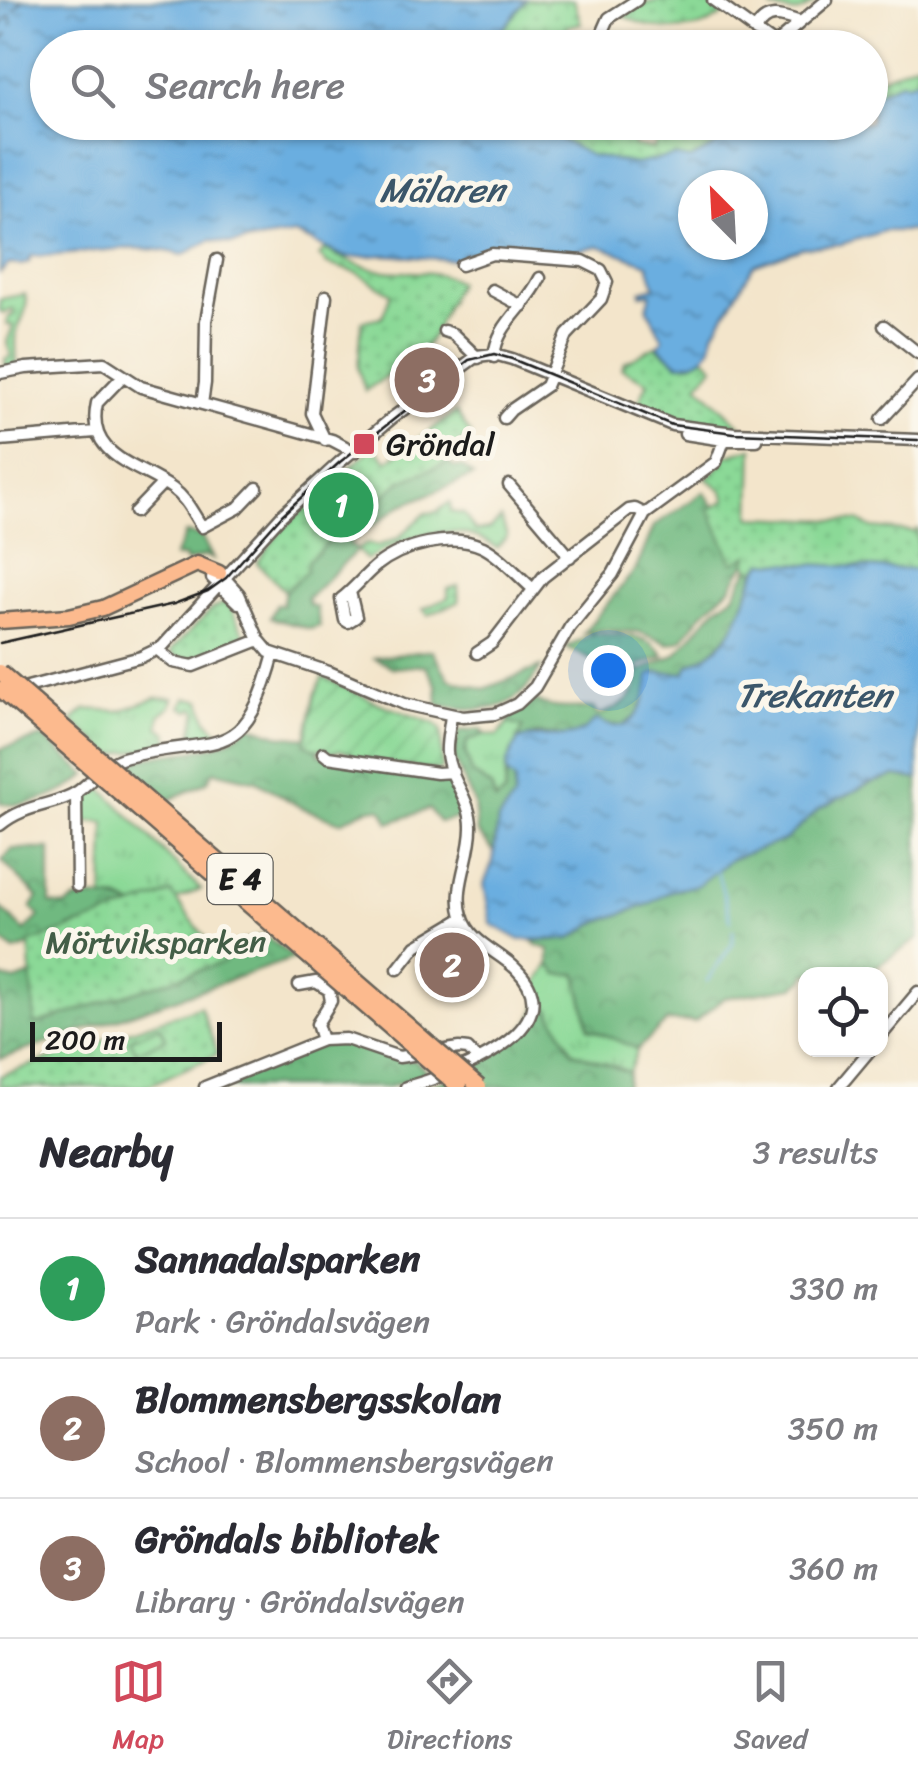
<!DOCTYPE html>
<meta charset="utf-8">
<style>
body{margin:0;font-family:Sriracha,sans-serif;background:#f7f7f7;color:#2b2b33}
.controls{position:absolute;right:30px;bottom:30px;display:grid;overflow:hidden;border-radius:20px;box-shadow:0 2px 8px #0004}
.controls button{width:90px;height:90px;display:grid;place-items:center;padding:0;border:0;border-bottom:2px solid #e1e1e2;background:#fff;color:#2b2b33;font:50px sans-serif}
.compass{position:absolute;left:678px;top:170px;width:90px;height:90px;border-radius:50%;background:#fff;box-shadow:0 2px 8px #0004;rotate:336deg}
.scale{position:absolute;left:30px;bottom:25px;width:192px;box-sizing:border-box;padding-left:10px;border:5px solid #1c1c1c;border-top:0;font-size:28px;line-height:35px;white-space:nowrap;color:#1c1c1c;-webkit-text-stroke:8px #fbf7ec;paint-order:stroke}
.you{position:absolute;left:608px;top:670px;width:35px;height:35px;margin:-25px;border:8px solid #fff;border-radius:50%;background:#1a73e8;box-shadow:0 0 0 15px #1a73e833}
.badge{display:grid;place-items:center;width:65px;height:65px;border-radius:50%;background:#d1495b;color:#fff;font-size:32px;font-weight:700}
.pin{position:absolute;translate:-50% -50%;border:5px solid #fff;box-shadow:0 2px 10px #0006}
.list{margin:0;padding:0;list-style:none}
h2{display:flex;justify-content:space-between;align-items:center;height:130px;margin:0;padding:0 40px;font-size:42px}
h2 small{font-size:32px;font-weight:400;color:#7c7c81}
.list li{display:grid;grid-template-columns:65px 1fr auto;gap:30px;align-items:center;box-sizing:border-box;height:140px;padding:0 40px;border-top:2px solid #e1e1e2}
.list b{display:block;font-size:38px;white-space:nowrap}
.list p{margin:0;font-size:32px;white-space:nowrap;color:#7c7c81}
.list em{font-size:32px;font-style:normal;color:#7c7c81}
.icon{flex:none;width:55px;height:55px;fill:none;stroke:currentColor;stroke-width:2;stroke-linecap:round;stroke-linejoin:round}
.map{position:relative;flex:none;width:918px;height:1087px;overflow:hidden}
.search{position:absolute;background:#fff;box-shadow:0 2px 8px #0004;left:30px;right:30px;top:30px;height:110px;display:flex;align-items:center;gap:25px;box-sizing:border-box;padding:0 35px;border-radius:55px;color:#7c7c81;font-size:38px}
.sheet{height:550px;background:#fff}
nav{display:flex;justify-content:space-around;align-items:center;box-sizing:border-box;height:140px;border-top:2px solid #e1e1e2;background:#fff;font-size:28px;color:#7c7c81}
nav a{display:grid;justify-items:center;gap:5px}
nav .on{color:#d1495b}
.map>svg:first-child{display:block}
.grass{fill:url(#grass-tufts);stroke:#547a5a;stroke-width:2.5}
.forest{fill:url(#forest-crowns);stroke:#466a4e;stroke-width:2.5}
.park{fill:url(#park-dots);stroke:#547a5a;stroke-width:2.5}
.garden{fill:url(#garden-furrows);stroke:#547a5a;stroke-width:2.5}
.pitch{fill:#8bd997;stroke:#547a5a;stroke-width:2.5}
.water{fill:url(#water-ripples);stroke:#43657e;stroke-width:2.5;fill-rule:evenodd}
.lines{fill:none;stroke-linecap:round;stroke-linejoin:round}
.stream{stroke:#6aaee0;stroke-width:2.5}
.ferry{stroke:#3b566a;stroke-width:2.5;stroke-dasharray:12 10;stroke-linecap:butt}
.minor-casing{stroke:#676259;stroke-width:15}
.highway-casing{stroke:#676259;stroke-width:19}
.minor{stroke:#fff;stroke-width:10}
.highway{stroke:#fcba8e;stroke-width:14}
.tram{stroke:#1c1c1c;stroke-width:2.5}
.highway-bridge-casing{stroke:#676259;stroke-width:19;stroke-linecap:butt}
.highway-bridge{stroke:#fcba8e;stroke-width:14}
.poi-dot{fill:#d1495b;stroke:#fbf7ec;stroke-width:4}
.labels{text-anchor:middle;stroke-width:10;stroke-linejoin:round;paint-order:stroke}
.shield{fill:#fbf7ec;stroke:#5f5e5a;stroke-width:2.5}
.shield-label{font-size:30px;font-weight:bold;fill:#1c1c1c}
.poi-label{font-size:32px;fill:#1c1c1c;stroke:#fbf7ec;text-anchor:start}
.park-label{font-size:32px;fill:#435e47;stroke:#fbf7ec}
.water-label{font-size:35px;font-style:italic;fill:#3b566a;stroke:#fbf7ec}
</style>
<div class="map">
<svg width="918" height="1087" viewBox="0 0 918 1087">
<defs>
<pattern id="grass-tufts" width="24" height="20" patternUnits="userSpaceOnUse" patternTransform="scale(2.5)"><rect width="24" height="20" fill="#8bd997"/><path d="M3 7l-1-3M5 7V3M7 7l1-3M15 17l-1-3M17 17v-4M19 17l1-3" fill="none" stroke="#77ba82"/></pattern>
<pattern id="forest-crowns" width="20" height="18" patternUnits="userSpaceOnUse" patternTransform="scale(2.5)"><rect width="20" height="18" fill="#70b980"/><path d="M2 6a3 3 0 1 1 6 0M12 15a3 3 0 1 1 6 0" fill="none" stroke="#609e6e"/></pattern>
<pattern id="park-dots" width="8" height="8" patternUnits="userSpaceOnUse" patternTransform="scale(2.5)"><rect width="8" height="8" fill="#8bd997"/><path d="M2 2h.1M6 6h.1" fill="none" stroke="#77ba82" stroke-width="1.8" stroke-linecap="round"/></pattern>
<pattern id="garden-furrows" width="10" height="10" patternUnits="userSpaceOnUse" patternTransform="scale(2.5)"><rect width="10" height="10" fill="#8bd997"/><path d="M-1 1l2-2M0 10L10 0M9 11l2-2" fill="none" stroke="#77ba82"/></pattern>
<pattern id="water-ripples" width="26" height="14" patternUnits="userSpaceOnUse" patternTransform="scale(2.5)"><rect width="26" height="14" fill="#6aaee0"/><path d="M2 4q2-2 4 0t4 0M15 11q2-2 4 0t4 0" fill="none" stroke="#568db5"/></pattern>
</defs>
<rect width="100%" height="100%" fill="#fbf7ec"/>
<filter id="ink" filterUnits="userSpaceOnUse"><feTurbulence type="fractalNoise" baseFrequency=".01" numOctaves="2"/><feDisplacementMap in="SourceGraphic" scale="20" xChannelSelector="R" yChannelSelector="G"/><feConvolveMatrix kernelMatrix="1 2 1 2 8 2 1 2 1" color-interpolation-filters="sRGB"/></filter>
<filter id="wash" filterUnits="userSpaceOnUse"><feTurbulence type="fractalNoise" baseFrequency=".0048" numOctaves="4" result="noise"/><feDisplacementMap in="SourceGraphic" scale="40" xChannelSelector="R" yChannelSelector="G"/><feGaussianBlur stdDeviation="2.25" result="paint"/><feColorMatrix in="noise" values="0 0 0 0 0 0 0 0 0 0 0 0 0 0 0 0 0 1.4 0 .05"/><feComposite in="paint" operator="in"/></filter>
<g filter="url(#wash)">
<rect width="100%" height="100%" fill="#f3e5cb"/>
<path class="grass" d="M 25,294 C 29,310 23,315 18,329 C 14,338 17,355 17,366 L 6,369 L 5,359 L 11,356 L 7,342 L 13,326 L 7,324 L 7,319 L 14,313 L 13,309 L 4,313 L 0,311 L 0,299 Z
M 450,502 L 451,512 L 464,514 L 475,531 L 490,529 L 501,518 L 507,536 L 497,548 C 454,518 408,535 367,560 L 357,550 L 368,543 L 378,546 L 398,538 L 426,513 L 436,512 Z
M 156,698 L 173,698 L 171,707 L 160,715 L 159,727 L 167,732 L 170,746 L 125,752 L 113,756 L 72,721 L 86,709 L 120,711 Z
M 186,698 L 201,700 L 207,720 L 223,736 L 191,742 L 197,710 L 194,708 L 189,711 L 181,707 Z
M 508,723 L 524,726 L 506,764 L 505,793 L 496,802 L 491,787 L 472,773 L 465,752 L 467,741 L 485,734 L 498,736 Z
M 96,784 C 133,816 164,855 201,889 L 147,912 L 119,899 L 103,899 L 105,822 L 82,821 L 83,792 Z
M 549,964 L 558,974 L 577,974 L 589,1028 L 638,1049 L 629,1072 L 573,1052 L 547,1006 L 539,1001 L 537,984 Z"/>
<path class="forest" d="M 449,462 L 453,467 L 463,467 L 473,476 L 400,506 L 349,543 L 357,550 L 307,599 L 309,605 L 316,607 L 320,626 L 310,629 L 270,618 L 277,604 L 282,605 L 285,591 L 306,572 L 307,560 L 401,481 Z
M 704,492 L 714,507 L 710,508 L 733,562 L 751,554 L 731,587 L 702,614 L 682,640 L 669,644 L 639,632 L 601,630 L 583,633 L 636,569 L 654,526 Z
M 186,533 L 201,536 L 213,559 L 205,556 L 186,562 L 184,557 L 174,557 Z
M 749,568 L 756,570 C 740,614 735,644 689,665 L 685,673 L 656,672 L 641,713 L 623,725 L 604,725 L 575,737 L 536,734 L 518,740 L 523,727 L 508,723 L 510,717 L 535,700 C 556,712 570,706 593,708 L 598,715 C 625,706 635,700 640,671 L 675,655 L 715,609 L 734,595 Z
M 592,634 C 618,635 649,632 664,656 L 640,665 L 633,681 L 566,647 Z
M 432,650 L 449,679 L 484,689 L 541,667 C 515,714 487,713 438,705 L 437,686 L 425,665 L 394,668 L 374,658 Z
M 250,725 L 277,735 L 307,738 L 306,744 L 318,750 L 319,754 L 450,781 L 465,817 L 439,822 L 429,809 L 389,823 L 382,809 C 365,806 355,816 340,822 L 300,807 L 257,781 L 214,771 L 207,782 L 165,802 L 125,766 C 168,744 211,762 250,725 Z
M 481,729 L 485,734 L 467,741 L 465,752 L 472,773 L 491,787 L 496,801 L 505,793 L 507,774 L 515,779 L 514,798 L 498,820 L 494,852 L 477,832 L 474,803 L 454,759 L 458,731 Z
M 43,737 L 87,775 C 67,793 26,810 0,803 L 0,749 Z
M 895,776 L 918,779 L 918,939 L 865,974 L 806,974 L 805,979 L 794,987 L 724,998 L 695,1022 L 667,1021 L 638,1049 L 589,1028 L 577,974 L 558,974 L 549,964 L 549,949 L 538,946 L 533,941 L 570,939 L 593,924 L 649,904 L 671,891 L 698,885 L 731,859 L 785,840 L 819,809 L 871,783 Z
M 12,849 L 50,849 L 50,904 L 66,906 C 88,889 125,902 147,912 L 70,927 L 57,937 L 14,951 L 0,939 L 0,907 L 25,931 L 39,916 L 31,908 L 38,897 L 2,861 Z
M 265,935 L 294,958 L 0,1059 L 0,977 L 15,981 L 68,961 L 183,958 Z
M 539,1001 L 547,1006 L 573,1052 L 629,1072 L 626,1087 L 422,1087 C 463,1076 527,1044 539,1001 Z
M 341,1042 L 401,1061 L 415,1060 L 430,1075 L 385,1087 L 213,1087 L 322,1043 Z"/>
<path class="park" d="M 526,0 L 574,0 L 581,23 L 569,26 L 555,47 L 489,48 Z
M 661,0 L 706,0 L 726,12 C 696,38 656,32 623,16 L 639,5 Z
M 770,0 L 818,0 C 798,16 798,14 773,9 Z
M 918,62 L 918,79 L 904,84 L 902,81 L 871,95 L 871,82 Z
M 531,123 L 581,123 L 580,128 L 602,138 L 610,123 L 636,123 L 633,146 L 654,149 L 661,125 L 677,126 L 695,123 L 697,138 L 719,135 L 718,123 L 800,123 L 768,135 L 765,128 L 728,139 L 691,159 L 665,158 L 636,164 L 590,156 Z
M 325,249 C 342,259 367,270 386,271 C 412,274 435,268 458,282 L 432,337 L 419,354 L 365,391 L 358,368 L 362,321 L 382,317 L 391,294 L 357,273 L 327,264 L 319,256 Z
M 655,346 L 671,358 L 691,364 L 705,357 L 714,366 L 698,384 L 740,425 L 737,427 L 706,425 L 636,407 L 648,382 L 622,369 L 624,363 Z
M 456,412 L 471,435 L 450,450 L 449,462 L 401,481 L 308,560 L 306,572 L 285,591 L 257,563 L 282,529 L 374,446 L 387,461 Z
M 753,448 L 751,517 L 858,521 L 872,528 L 914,532 L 918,529 L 918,570 L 764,562 L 756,570 L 749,568 L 746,562 L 749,555 L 733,563 L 709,509 L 726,500 L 722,490 L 706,478 L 722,464 L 725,456 Z
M 458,586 L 459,602 L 428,615 L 423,609 L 448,598 L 448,589 Z
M 227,601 L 247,640 L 196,660 L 176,658 L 170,651 L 211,610 Z
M 171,893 L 224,962 L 35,1025 L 29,943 Z
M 200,1006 L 218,1054 L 145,1087 L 0,1087 L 0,1076 Z"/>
<path class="garden" d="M 323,677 L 378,703 L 436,724 L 441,730 L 442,768 L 437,771 L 352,758 L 352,753 L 340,750 L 329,753 L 324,748 L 318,750 L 305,744 L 315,695 Z"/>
<path class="pitch" d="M 160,1026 L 166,1039 L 136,1052 L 130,1039 Z"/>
<path class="water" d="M 0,0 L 526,0 L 489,47 L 48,48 L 48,122 L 531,123 L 591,156 L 636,164 L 674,156 L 691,159 L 727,139 L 765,128 L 768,135 L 800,123 L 870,122 L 871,95 L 903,81 L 905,84 L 918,79 L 918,231 L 884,231 L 842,244 L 802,248 L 754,265 L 713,334 C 712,356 698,364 678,364 L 658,346 L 663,339 L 647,308 L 651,293 L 641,294 L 641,291 L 655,287 L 648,264 L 599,246 L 565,253 L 515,243 L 466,254 L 456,260 L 384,255 L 347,258 L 295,234 L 231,244 L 211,240 L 183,255 C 128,240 86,256 31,256 L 29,262 L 21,265 L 9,264 L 0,273 ZM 753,185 L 753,245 L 693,245 L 693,185 Z
M 764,562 L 918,570 L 918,779 L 895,776 L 871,783 L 819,809 L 785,840 L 731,859 L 698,885 L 671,891 L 649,904 L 593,924 L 570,939 L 520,940 L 491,924 L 484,884 L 493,861 L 498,820 L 514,798 L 515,780 L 507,774 L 506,764 L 518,740 C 547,730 574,747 596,719 C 631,741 647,705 649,676 L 655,672 L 685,673 L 689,665 C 727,648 735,628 749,591 C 753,579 755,571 764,562 Z"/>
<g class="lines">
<path class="stream" d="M 717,871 L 731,921
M 707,981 L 733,943 L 733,930"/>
<path class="ferry" d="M 0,26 L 23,0
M 0,43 L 13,28 L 6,0"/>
</g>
</g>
<g filter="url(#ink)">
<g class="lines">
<defs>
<path id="minor" d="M 713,0 L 774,44
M 755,31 C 765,10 781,15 800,22
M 602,34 L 609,18 L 637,0
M 771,47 L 827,0
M 461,265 L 492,254 L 583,261 L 601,270 L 607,282 L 601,299 L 567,335 L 546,386 L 511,410 L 504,418
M 492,290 L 522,306
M 884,326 L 918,353
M 444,331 L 453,334 L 478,358
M 494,357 C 496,324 526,308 540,278
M 0,373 L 26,368 L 104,363 L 141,387 L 332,440 L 355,452
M 123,376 L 97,403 C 85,457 138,464 173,489 C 187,499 193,514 202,527 L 238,508 L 257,488
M 202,404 L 205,383 L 206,321 L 217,260
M 882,419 L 918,380
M 685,434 L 724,440 L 757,440
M 0,440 L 95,432
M 325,440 L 312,413 L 326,296
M 509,485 L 570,557
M 135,512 L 163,483
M 222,575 L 239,594 L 259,640 L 269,652 L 329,672 L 404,704 L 463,717 L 495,714 L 517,704 L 535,687 L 570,627 L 613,574 L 645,514 L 716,462 L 725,438
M 212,578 L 238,603
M 350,592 L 356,617 L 348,622 L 345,620 L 341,599 C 354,589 364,576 376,566 C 402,545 452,532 483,547 C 501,556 517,575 532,588
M 158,650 L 173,662 L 193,666 L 259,640
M 477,653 L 492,643 L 543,577 L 629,510 L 635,509 L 645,514
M 16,690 L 141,657 L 162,647 L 282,515 L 340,462 L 392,418 L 477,356 L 494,354 L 512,359 L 672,425 L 734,433 L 918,440
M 323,753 L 328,757 L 437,773 L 453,772
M 76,793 L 77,886
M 0,825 C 26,803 56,806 77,792 C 95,779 105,762 127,757 C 220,734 243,767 274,654
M 398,969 L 416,946 L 463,918
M 299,985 L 316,982 L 329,990 L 331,1001 L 317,1024 L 322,1040
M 880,1037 L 918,992
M 205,1087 L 322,1040 L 346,1039 L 399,1057 L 459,1048 L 468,1049 L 477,1059
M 406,1087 C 449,1076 578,1030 516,969 C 497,950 471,944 462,916 C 453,887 472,856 471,826 C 471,799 449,779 447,753 C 446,741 450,727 451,715
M 839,1087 L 870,1050"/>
<path id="highway" d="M 0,621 L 69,616 L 103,608 L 197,564 L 219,573"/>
</defs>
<use href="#minor" class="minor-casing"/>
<use href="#highway" class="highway-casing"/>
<use href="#minor" class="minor"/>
<use href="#highway" class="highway"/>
<path class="tram" d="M 0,643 L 174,604 L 208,591 L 226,578 L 282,515 L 340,462 L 469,360 L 494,354 L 512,359 L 672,425 L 734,433 L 918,440"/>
<defs>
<path id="highway-bridge" d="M 0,672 L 479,1087
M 0,689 L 459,1087"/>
</defs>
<use href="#highway-bridge" class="highway-bridge-casing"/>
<use href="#highway-bridge" class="highway-bridge"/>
</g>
</g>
<rect class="poi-dot" x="352" y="432" width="24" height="24" rx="5"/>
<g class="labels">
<rect class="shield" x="207.5" y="854" width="65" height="50" rx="8"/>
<g class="shield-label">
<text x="240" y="889">E 4</text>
</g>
<g class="poi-label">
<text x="386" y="455">Gröndal</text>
</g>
<g class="park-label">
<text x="156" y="953">Mörtviksparken</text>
</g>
<g class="water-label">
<text x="442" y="202">Mälaren</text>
<text x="814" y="707">Trekanten</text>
</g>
</g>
</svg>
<div class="controls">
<button><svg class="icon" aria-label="locate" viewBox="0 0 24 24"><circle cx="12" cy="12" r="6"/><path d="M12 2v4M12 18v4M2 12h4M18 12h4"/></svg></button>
</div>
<svg class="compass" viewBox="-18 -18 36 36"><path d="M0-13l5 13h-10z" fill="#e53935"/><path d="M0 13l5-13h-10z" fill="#7c7c81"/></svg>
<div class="scale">200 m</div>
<div class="you"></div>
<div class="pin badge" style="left:341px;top:505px;background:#2e9e5b">1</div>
<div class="pin badge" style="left:452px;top:965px;background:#8d6e63">2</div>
<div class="pin badge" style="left:427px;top:380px;background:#8d6e63">3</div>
<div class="search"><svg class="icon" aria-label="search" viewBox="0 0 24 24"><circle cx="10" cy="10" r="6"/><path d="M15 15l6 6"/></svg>Search here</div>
</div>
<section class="sheet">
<h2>Nearby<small>3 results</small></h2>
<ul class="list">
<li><span class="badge" style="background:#2e9e5b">1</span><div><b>Sannadalsparken</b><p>Park · Gröndalsvägen</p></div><em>330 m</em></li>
<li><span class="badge" style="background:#8d6e63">2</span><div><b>Blommensbergsskolan</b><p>School · Blommensbergsvägen</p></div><em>350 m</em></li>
<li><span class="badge" style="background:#8d6e63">3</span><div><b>Gröndals bibliotek</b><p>Library · Gröndalsvägen</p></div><em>360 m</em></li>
</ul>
</section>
<nav>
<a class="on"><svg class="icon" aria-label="map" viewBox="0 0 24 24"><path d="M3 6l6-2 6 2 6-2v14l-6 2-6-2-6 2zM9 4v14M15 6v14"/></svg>Map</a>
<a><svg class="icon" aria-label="directions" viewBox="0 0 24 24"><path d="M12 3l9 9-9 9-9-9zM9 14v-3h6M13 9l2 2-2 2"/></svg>Directions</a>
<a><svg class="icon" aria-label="saved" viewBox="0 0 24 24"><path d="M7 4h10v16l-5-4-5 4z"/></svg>Saved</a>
</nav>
